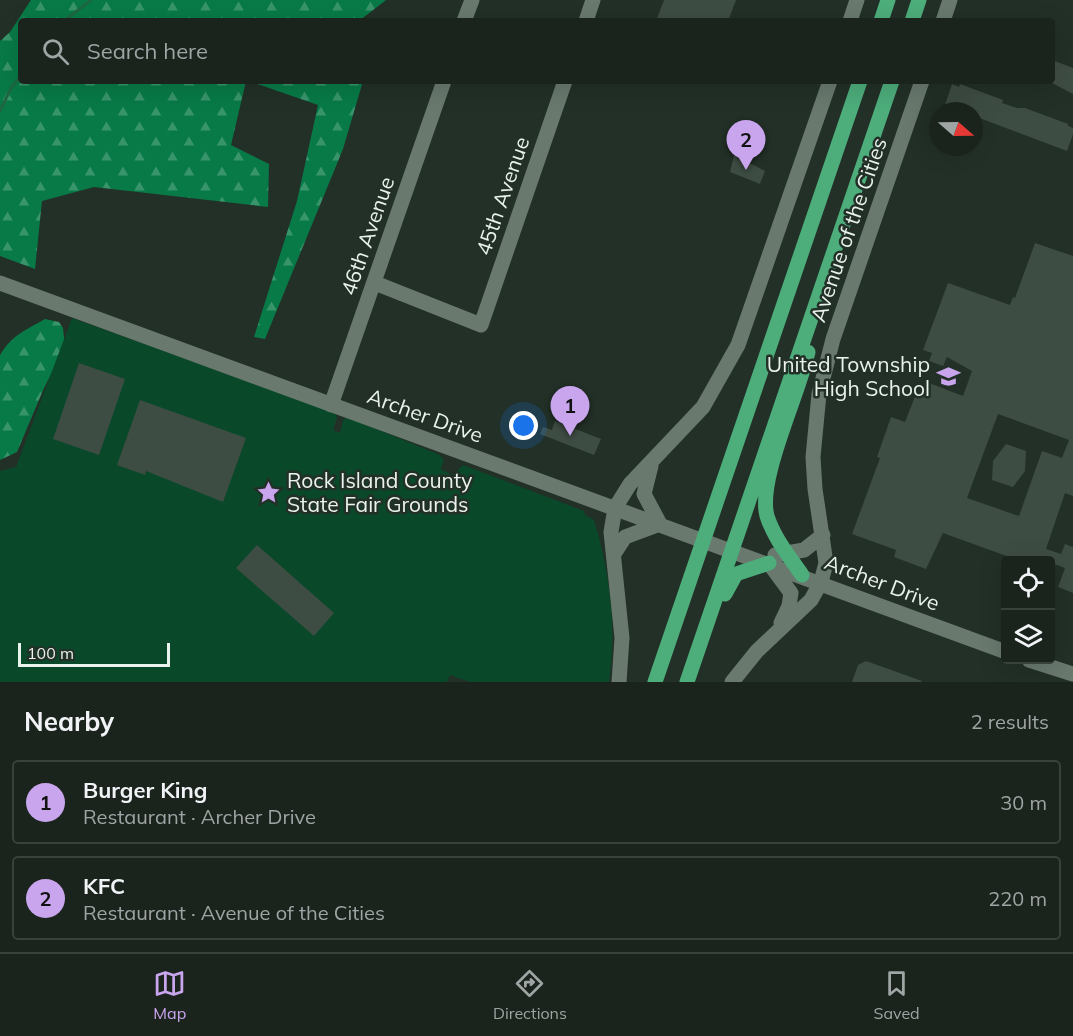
<!DOCTYPE html>
<meta charset="utf-8">
<style>
body{margin:0;font-family:Mulish,sans-serif;background:#27302a;color:#f1f3f6}
.controls{position:absolute;right:18px;bottom:18px;display:grid;overflow:hidden;border-radius:6px;box-shadow:0 6px 24px #0002}
.controls button{width:54px;height:54px;display:grid;place-items:center;padding:0;border:0;border-bottom:2px solid #38413b;background:#1a241d;color:#f1f3f6;font:30px sans-serif}
.compass{position:absolute;left:929px;top:102px;width:54px;height:54px;border-radius:50%;background:#1a241d;box-shadow:0 6px 24px #0002;rotate:110deg}
.scale{position:absolute;left:18px;bottom:15px;width:152px;box-sizing:border-box;padding-left:6px;border:3px solid #e9f2ec;border-top:0;font-size:16px;line-height:21px;white-space:nowrap;color:#e9f2ec;-webkit-text-stroke:4px #223027;paint-order:stroke}
.you{position:absolute;left:524px;top:426px;width:21px;height:21px;margin:-15px;border:4px solid #fff;border-radius:50%;background:#1a73e8;box-shadow:0 0 0 9px #1a73e833}
.badge{display:grid;place-items:center;width:39px;height:39px;border-radius:50%;background:#c9a5ee;color:#111;font-size:20px;font-weight:700}
.pin{position:absolute;translate:-50% -50px;filter:drop-shadow(0 2px 3px #0008)}
.pin::after{content:'';position:absolute;top:32px;width:21px;height:18px;background:inherit;clip-path:polygon(0 0,100% 0,50% 100%)}
.list{margin:0;padding:0;list-style:none}
h2{display:flex;justify-content:space-between;align-items:center;height:78px;margin:0;padding:0 24px;font-size:26px}
h2 small{font-size:20px;font-weight:400;color:#9fa4a4}
.list li{display:grid;grid-template-columns:39px 1fr auto;gap:18px;align-items:center;box-sizing:border-box;height:84px;margin:0 12px 12px;padding:0 12px;border:2px solid #38413b;border-radius:6px}
.list b{display:block;font-size:22px;white-space:nowrap}
.list p{margin:0;font-size:20px;white-space:nowrap;color:#9fa4a4}
.list em{font-size:20px;font-style:normal;color:#9fa4a4}
.icon{flex:none;width:33px;height:33px;fill:none;stroke:currentColor;stroke-width:2;stroke-linecap:round;stroke-linejoin:round}
.map{position:relative;flex:none;width:1073px;height:682px;overflow:hidden}
.search{position:absolute;background:#1a241d;box-shadow:0 6px 24px #0002;left:18px;right:18px;top:18px;height:66px;display:flex;align-items:center;gap:15px;box-sizing:border-box;padding:0 21px;border-radius:6px;color:#9fa4a4;font-size:22px}
.sheet{height:270px;background:#1a241d}
nav{display:flex;justify-content:space-around;align-items:center;box-sizing:border-box;height:84px;border-top:2px solid #38413b;background:#1a241d;font-size:16px;color:#9fa4a4}
nav a{display:grid;justify-items:center;gap:3px}
nav .on{color:#c9a5ee}
.map>svg:first-child{display:block}
.forest{fill:url(#forest-firs)}
.park{fill:#0a482a}
.lines{fill:none;stroke-linecap:round;stroke-linejoin:round}
.stream{stroke:#1d6841;stroke-width:3}
.building{fill:#3e4d43;fill-rule:evenodd}
.minor{stroke:#69796e;stroke-width:15}
.major{stroke:#4dad7b;stroke-width:15}
.labels{text-anchor:middle;stroke-width:5;stroke-linejoin:round;paint-order:stroke}
.street-label{font-size:21px;fill:#e9f2ec;stroke:#223027}
.poi-label{font-size:21px;fill:#e9f2ec;stroke:#223027;text-anchor:end}
</style>
<div class="map">
<svg width="1073" height="682" viewBox="0 0 1073 682">
<defs>
<pattern id="forest-firs" width="22" height="20" patternUnits="userSpaceOnUse" patternTransform="scale(1.5)"><rect width="22" height="20" fill="#087a47"/><path d="M5 1l3.5 6h-7zM16 11l3.5 6h-7z" fill="#38946b"/></pattern>
</defs>
<rect width="100%" height="100%" fill="#223027"/>
<path class="forest" d="M 31,0 L 386,0 L 359,21 L 21,21 L 21,81 L 246,81 L 231,145 L 269,164 L 268,207 L 94,187 L 42,201 L 35,269 L 0,256 L 0,41 L 10,32 Z
M 249,81 L 363,81 L 343,149 L 265,339 L 254,337 L 297,201 L 318,105 Z
M 45,319 L 59,322 L 63,328 L 65,347 L 44,388 L 17,452 L 0,460 L 0,355 C 12,335 26,330 45,319 Z"/>
<path class="park" d="M 72,318 L 335,413 L 337,418 L 333,430 L 340,433 L 343,420 L 347,417 L 440,455 L 444,460 L 441,469 L 452,475 L 463,465 L 584,511 L 585,515 L 594,520 C 610,572 617,629 609,682 L 470,682 L 450,675 L 447,682 L 0,682 L 0,471 L 16,467 Z"/>
<g class="lines">
<path class="stream" d="M 64,21 L 91,0
M 0,111 L 11,88 L 21,76"/>
</g>
<path class="building" d="M 664,0 L 736,0 L 728,21 L 656,21 Z
M 1052,60 L 1073,68 L 1073,94 L 1052,83 Z
M 952,84 L 959,87 L 960,84 L 1003,100 L 1002,103 L 1017,108 L 1025,108 L 1068,124 L 1068,126 L 1073,128 L 1073,134 L 1067,151 L 974,116 L 974,111 L 960,111 L 945,105 Z
M 734,155 L 765,171 L 760,184 L 730,172 Z
M 1035,243 L 1073,256 L 1073,496 L 1065,493 L 1046,549 L 1061,554 L 1065,544 L 1073,547 L 1073,593 L 1058,587 L 1065,568 L 1054,564 L 1055,561 L 1011,561 L 1012,558 L 943,533 L 926,569 L 894,557 L 896,550 L 852,534 L 880,458 L 877,457 L 891,417 L 905,422 L 916,394 L 924,397 L 929,383 L 963,396 L 972,371 L 947,357 L 943,366 L 929,361 L 932,353 L 923,350 L 948,283 L 1010,305 L 1013,297 L 1015,298 ZM 998,414 L 1069,440 L 1062,458 L 1042,451 L 1019,516 L 967,498 Z
M 79,363 L 125,379 L 99,455 L 53,439 Z
M 140,400 L 246,438 L 223,502 L 146,471 L 145,475 L 117,465 Z
M 555,421 L 601,439 L 594,455 L 540,434 L 543,427 L 552,430 Z
M 1006,444 L 1026,451 L 1025,471 L 1013,487 L 992,480 L 993,461 Z
M 257,545 L 334,613 L 314,636 L 236,568 Z
M 866,661 L 922,681 L 921,682 L 852,682 L 858,665 Z"/>
<g class="lines">
<path class="minor" d="M 464,21 L 472,0
M 586,21 L 593,0
M 850,21 L 857,0
M 943,21 L 950,0
M 0,283 L 1006,652
M 375,283 L 481,325 L 565,81
M 331,405 L 444,81
M 614,554 L 625,537 L 660,524 L 644,494 L 651,466
M 775,555 L 804,550 L 823,535
M 771,566 L 791,593 L 789,606 L 781,623
M 1029,660 L 1073,674
M 619,682 L 622,638 L 611,532 L 615,508 L 630,484 L 703,407 L 738,345 L 830,81
M 732,682 L 757,651 L 811,600 L 821,582 L 826,563 L 815,489 L 813,457 L 819,394 L 833,339 L 922,81"/>
<path class="major" d="M 881,21 L 888,0
M 912,21 L 919,0
M 802,575 C 789,556 774,538 767,516 C 757,479 799,394 808,352
M 725,594 L 736,574 L 769,563
M 655,682 L 860,81
M 687,682 L 892,81"/>
</g>
<defs>
<symbol id="school-bare" viewBox="-9 -9 18 18"><path d="M0-5L7-2L0 1L-7-2ZM-4 1L0 2.5L4 1V4Q0 6-4 4Z" fill="#c9a5ee" stroke="#223027" stroke-width="2.5" paint-order="stroke"/></symbol>
<symbol id="sight-bare" viewBox="-9 -9 18 18"><path d="M0-6L1.8-2.2L6-1.7L2.9 1.2L3.7 5.4L0 3.3L-3.7 5.4L-2.9 1.2L-6-1.7L-1.8-2.2Z" fill="#c9a5ee" stroke="#223027" stroke-width="2.5" paint-order="stroke"/></symbol>
</defs>
<g fill-rule="evenodd">
<use href="#school-bare" x="932" y="360" width="33" height="33"/>
<use href="#sight-bare" x="252" y="476" width="33" height="33"/>
</g>
<g class="labels">
<g class="street-label">
<text transform="translate(503 196) rotate(-71)" y="7">45th Avenue</text>
<text transform="translate(849 230) rotate(-71)" y="7">Avenue of the Cities</text>
<text transform="translate(368 236) rotate(-71)" y="7">46th Avenue</text>
<text transform="translate(425 416) rotate(20)" y="7">Archer Drive</text>
<text transform="translate(882 583) rotate(21)" y="7">Archer Drive</text>
</g>
<g class="poi-label">
<text x="930" y="372">United Township<tspan x="930" dy="24">High School</tspan></text>
<text x="287" y="488" text-anchor="start">Rock Island County<tspan x="287" dy="24">State Fair Grounds</tspan></text>
</g>
</g>
</svg>
<div class="controls">
<button><svg class="icon" aria-label="locate" viewBox="0 0 24 24"><circle cx="12" cy="12" r="6"/><path d="M12 2v4M12 18v4M2 12h4M18 12h4"/></svg></button>
<button><svg class="icon" aria-label="layers" viewBox="0 0 24 24"><path d="M12 4l9 5-9 5-9-5zM3 14l9 5 9-5"/></svg></button>
</div>
<svg class="compass" viewBox="-18 -18 36 36"><path d="M0-13l5 13h-10z" fill="#e53935"/><path d="M0 13l5-13h-10z" fill="#9fa4a4"/></svg>
<div class="scale">100 m</div>
<div class="you"></div>
<div class="pin badge" style="left:570px;top:436px">1</div>
<div class="pin badge" style="left:746px;top:170px">2</div>
<div class="search"><svg class="icon" aria-label="search" viewBox="0 0 24 24"><circle cx="10" cy="10" r="6"/><path d="M15 15l6 6"/></svg>Search here</div>
</div>
<section class="sheet">
<h2>Nearby<small>2 results</small></h2>
<ul class="list">
<li><span class="badge">1</span><div><b>Burger King</b><p>Restaurant · Archer Drive</p></div><em>30 m</em></li>
<li><span class="badge">2</span><div><b>KFC</b><p>Restaurant · Avenue of the Cities</p></div><em>220 m</em></li>
</ul>
</section>
<nav>
<a class="on"><svg class="icon" aria-label="map" viewBox="0 0 24 24"><path d="M3 6l6-2 6 2 6-2v14l-6 2-6-2-6 2zM9 4v14M15 6v14"/></svg>Map</a>
<a><svg class="icon" aria-label="directions" viewBox="0 0 24 24"><path d="M12 3l9 9-9 9-9-9zM9 14v-3h6M13 9l2 2-2 2"/></svg>Directions</a>
<a><svg class="icon" aria-label="saved" viewBox="0 0 24 24"><path d="M7 4h10v16l-5-4-5 4z"/></svg>Saved</a>
</nav>
